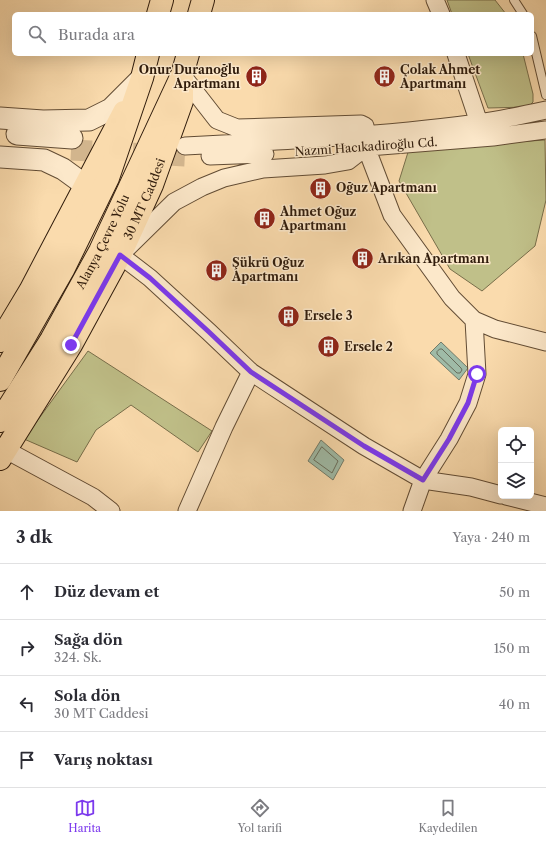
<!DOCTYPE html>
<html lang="tr">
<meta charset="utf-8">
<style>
body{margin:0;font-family:"Libre Caslon Text",serif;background:#f2f2f3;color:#2b2b33}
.controls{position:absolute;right:12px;bottom:12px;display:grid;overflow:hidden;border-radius:6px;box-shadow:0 4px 16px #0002}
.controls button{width:36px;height:36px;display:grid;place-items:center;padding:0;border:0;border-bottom:1px solid #e1e1e2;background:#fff;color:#2b2b33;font:20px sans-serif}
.stop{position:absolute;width:12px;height:12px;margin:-9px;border:3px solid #7c3aed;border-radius:50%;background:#fff}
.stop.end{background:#7c3aed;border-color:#fff;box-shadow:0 1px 4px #0008}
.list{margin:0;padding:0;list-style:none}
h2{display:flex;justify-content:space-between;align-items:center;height:52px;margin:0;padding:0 16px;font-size:17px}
h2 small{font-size:13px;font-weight:400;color:#7c7c81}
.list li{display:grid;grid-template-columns:26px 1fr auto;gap:12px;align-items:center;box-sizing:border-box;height:56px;padding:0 16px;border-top:1px solid #e1e1e2}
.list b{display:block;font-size:15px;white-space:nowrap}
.list p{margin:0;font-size:13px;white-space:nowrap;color:#7c7c81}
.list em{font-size:13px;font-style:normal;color:#7c7c81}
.icon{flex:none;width:22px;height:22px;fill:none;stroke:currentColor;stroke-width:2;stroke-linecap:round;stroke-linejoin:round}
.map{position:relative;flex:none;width:546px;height:511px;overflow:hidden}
.search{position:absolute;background:#fff;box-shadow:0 4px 16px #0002;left:12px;right:12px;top:12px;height:44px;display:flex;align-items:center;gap:10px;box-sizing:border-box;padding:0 14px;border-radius:6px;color:#7c7c81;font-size:15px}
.sheet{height:276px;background:#fff}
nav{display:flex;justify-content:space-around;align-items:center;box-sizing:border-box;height:56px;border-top:1px solid #e1e1e2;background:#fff;font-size:11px;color:#7c7c81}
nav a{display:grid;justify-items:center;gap:2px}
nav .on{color:#7c3aed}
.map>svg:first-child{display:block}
.green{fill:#c0c089;stroke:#786e4a}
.water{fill:#9fbba7;stroke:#737b69}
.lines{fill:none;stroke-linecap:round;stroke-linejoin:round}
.shore{stroke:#686c5a;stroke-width:1}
.tertiary-tunnel{stroke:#d2b58d;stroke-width:21;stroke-dasharray:21 10;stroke-linecap:butt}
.service-casing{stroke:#624c34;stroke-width:10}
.minor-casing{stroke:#624c34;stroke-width:19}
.tertiary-casing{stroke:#624c34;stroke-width:23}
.primary-casing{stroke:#301c0c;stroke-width:24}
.trunk-casing{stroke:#301c0c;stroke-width:24}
.service{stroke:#fce8ca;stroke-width:8}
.minor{stroke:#fce8ca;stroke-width:17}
.tertiary{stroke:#fce8ca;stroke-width:21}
.primary{stroke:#fadbad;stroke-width:22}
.trunk{stroke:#fadbad;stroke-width:22}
.route{stroke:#7c3aed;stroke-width:5}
.labels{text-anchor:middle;stroke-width:3;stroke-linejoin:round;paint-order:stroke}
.poi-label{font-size:12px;font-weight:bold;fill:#301c0c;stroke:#fce8ca;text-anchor:start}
.street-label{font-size:12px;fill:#301c0c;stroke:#fce8ca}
</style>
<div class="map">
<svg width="546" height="511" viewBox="0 0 546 511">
<rect width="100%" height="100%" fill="#fadbad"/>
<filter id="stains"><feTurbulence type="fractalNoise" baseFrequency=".005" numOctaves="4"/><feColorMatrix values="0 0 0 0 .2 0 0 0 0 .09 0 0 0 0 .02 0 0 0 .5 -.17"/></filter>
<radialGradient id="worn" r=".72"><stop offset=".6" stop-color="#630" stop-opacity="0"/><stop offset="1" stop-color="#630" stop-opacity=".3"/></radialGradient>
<path class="green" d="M 447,0 L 495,0 L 506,14 L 452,14 Z
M 468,54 L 523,54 L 533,94 L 533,102 L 528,107 L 488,108 Z
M 545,140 L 546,200 L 535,246 L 482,291 L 450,269 L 399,181 L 409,149 Z
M 88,351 L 212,431 L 198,452 L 131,405 L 96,430 L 77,462 L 24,439 Z"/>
<path class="water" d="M 441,342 L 468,368 L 459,380 L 430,353 Z
M 321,440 L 344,460 L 333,480 L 308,461 Z"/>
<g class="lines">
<path class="shore" d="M 440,349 L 442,349 L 461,368 L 462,370 L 460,373 L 457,373 L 437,354 L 437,352 Z
M 322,447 L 338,461 L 332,473 L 314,460 Z"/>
<path class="tertiary-tunnel" d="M 71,150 L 186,156"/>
<defs>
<path id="service" d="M 514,0 L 523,14
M 532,36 L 546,95"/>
<path id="minor" d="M 435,0 L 441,14
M 456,54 L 479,123
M 182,75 L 217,120 L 237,128 L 361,124 L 365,126
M 185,146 C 283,141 381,136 478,123 C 500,120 523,115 546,110
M 356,148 L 493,137 L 546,130
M 210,156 L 265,154
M 6,450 L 93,497 L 111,511
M 501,495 L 471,487 L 423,480 L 364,446 L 251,372 L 209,332 L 150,278 L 120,255 L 174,202 L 202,187 L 224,178 L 263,169 L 325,165 L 348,161 L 366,147 L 392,215 L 452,298 L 474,320 L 495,329 L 546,342
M 506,496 L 546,506
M 187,511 L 224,427 L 251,372
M 412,511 L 423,480 L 449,439 L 468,403 L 477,374 L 474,320"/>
<path id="tertiary" d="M 0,118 L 43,121 L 89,120 L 111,109 L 142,78
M 17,134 L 72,138
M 0,157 L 44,160 L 63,169 L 85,185"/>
<g id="primary">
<path d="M 0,341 L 30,291 L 124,112"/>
<path id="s1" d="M 0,459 L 71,345 L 120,255 L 152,185 L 182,101 L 182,75"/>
</g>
<g id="trunk">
<path d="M 158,14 L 162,0"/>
<path d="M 199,14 L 203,0"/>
<path d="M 0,380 L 64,268 L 108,178 L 142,78 L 148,54"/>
<path id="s2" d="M 0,421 L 51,340 L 100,251 L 182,75 L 188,54"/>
</g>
</defs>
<use href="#service" class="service-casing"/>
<use href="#minor" class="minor-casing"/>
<use href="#tertiary" class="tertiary-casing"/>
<use href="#primary" class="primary-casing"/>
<use href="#trunk" class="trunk-casing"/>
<use href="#service" class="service"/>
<use href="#minor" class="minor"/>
<use href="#tertiary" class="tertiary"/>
<use href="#primary" class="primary"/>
<use href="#trunk" class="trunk"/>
</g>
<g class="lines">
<path class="route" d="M 71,345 L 120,255 L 150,278 L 209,332 L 251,372 L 364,446 L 423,480 L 449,439 L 468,403 L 477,374"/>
</g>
<defs>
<symbol id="building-disc" viewBox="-11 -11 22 22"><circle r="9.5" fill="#8f2418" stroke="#fce8ca"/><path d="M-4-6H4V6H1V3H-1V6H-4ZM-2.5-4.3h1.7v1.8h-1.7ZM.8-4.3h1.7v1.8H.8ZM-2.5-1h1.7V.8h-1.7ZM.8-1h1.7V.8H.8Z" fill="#fff"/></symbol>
</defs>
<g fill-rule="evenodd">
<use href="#building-disc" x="244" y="64" width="25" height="25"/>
<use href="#building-disc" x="372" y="64" width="25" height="25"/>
<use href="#building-disc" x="308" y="176" width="25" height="25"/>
<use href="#building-disc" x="252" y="206" width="25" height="25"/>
<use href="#building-disc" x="350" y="246" width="25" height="25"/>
<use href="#building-disc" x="204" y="258" width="25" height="25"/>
<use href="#building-disc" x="276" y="304" width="25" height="25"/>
<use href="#building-disc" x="316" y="334" width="25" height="25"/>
</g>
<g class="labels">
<g class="poi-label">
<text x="240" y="74" text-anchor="end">Onur Duranoğlu<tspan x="240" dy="14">Apartmanı</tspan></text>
<text x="400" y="74">Çolak Ahmet<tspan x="400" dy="14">Apartmanı</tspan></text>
<text x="336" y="192">Oğuz Apartmanı</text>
<text x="280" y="216">Ahmet Oğuz<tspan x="280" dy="14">Apartmanı</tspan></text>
<text x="378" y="263">Arıkan Apartmanı</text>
<text x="232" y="267">Şükrü Oğuz<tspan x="232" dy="14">Apartmanı</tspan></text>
<text x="304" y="320">Ersele 3</text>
<text x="344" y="351">Ersele 2</text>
</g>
<g class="street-label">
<text transform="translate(366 147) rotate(-4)" y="4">Nazmi Hacıkadiroğlu Cd.</text>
<text dy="4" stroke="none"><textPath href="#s1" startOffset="298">30 MT Caddesi</textPath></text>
<text dy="4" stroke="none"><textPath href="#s2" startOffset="207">Alanya Çevre Yolu</textPath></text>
</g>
</g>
<rect width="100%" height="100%" filter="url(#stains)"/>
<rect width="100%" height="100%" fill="url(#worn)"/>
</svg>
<div class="controls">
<button><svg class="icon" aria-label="locate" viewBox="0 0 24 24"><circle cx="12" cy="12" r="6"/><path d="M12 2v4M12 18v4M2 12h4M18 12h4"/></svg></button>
<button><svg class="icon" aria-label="layers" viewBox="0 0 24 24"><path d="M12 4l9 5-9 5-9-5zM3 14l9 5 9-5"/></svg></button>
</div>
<div class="stop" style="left:477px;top:374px"></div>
<div class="stop end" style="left:71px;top:345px"></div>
<div class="search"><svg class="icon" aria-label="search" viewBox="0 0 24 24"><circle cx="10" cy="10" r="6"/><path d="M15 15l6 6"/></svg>Burada ara</div>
</div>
<section class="sheet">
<h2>3 dk<small>Yaya · 240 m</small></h2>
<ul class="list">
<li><svg class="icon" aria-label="ahead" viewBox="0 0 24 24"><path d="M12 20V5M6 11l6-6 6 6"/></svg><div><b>Düz devam et</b></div><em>50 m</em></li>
<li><svg class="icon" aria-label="right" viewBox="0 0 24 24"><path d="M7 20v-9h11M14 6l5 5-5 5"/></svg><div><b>Sağa dön</b><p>324. Sk.</p></div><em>150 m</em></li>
<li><svg class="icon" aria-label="left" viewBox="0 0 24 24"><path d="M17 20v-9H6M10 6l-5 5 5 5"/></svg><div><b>Sola dön</b><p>30 MT Caddesi</p></div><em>40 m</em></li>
<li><svg class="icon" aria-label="arrive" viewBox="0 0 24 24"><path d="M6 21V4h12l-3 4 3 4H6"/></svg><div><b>Varış noktası</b></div></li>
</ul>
</section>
<nav>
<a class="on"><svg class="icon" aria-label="map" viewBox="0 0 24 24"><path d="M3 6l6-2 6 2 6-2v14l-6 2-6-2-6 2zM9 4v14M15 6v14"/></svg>Harita</a>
<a><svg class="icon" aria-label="directions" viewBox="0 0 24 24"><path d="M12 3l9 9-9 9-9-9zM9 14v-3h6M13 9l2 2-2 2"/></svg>Yol tarifi</a>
<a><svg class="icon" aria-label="saved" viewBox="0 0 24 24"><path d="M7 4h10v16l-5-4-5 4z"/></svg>Kaydedilen</a>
</nav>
